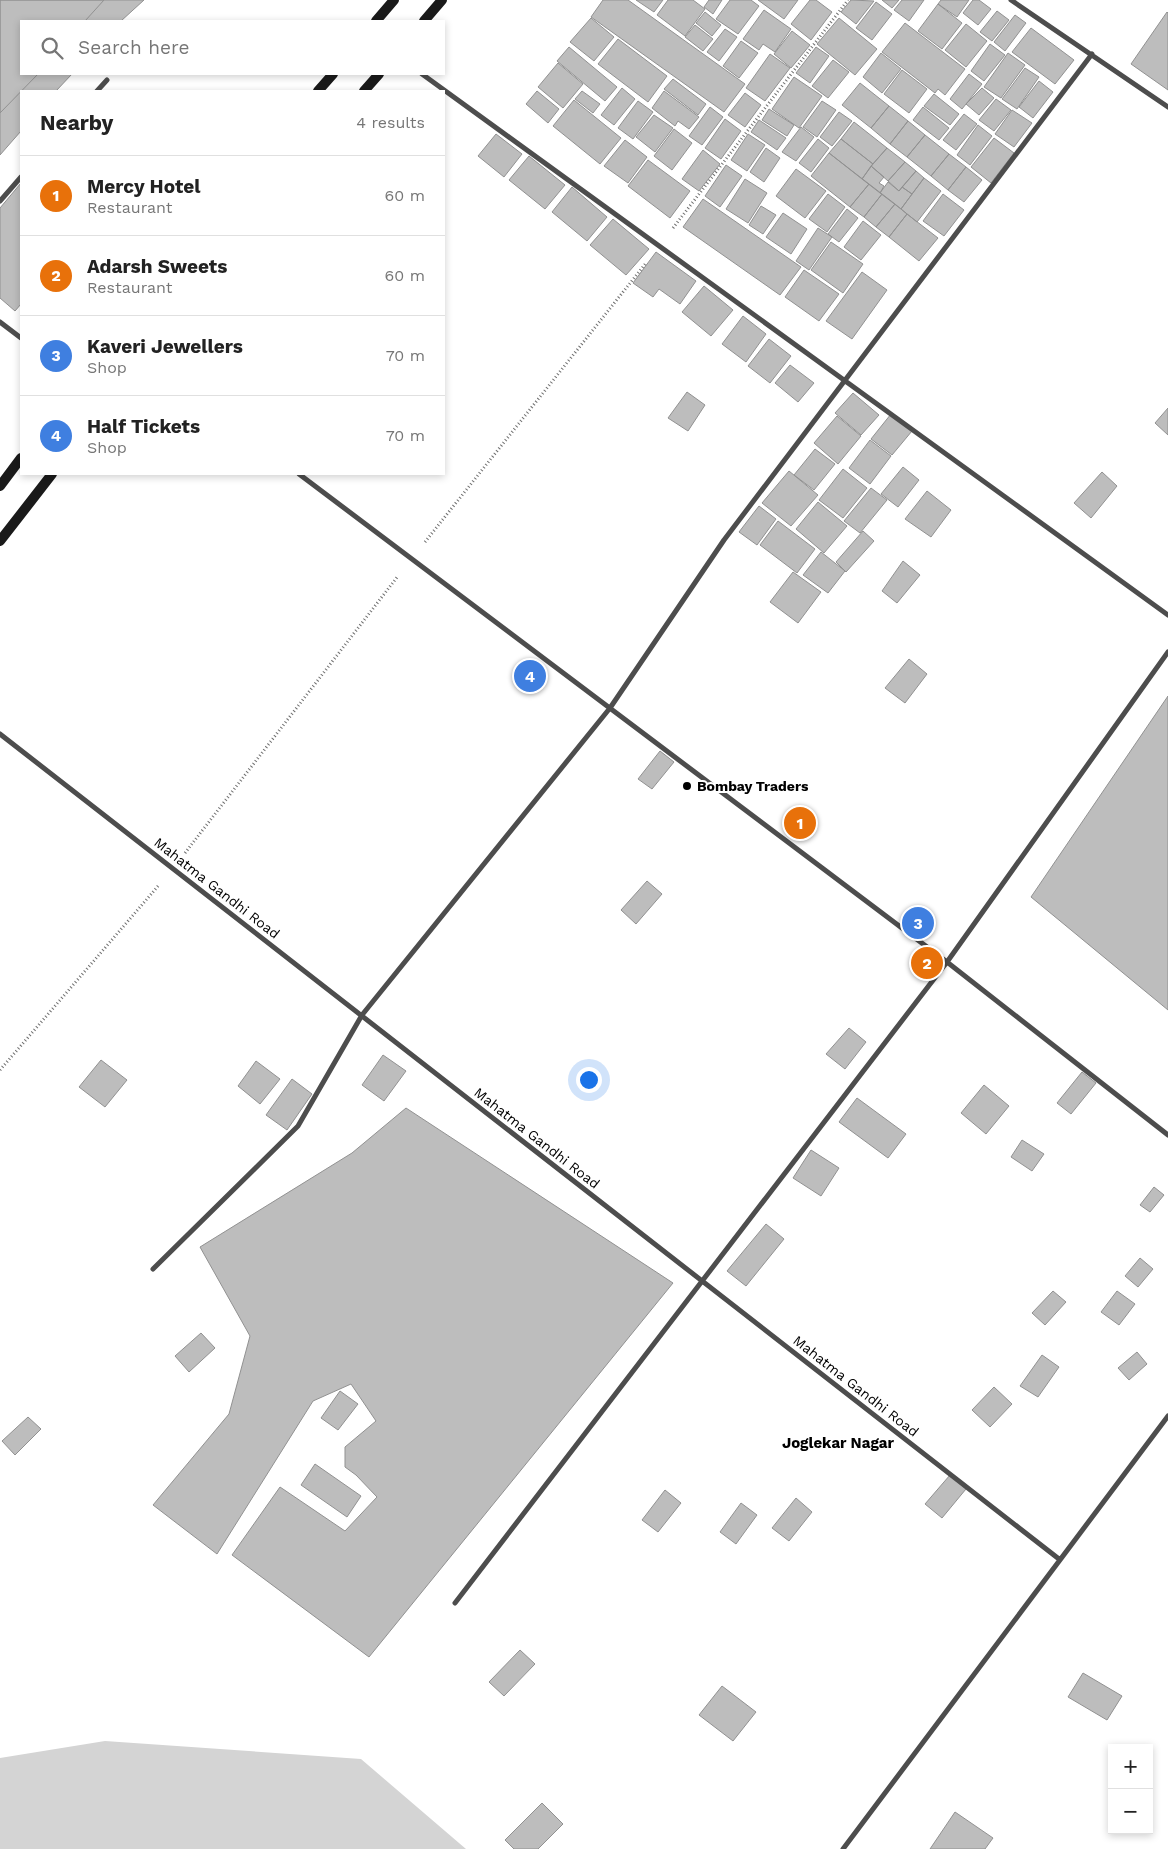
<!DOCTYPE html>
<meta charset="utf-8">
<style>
body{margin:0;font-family:"Work Sans",sans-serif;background:#f2f2f2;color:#222}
.controls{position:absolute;right:15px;bottom:15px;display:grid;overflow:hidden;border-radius:0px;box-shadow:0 2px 8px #0003}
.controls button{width:45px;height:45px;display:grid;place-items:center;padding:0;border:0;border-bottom:1px solid #e0e0e0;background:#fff;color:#222;font:25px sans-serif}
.you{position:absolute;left:588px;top:1079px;width:18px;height:18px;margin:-12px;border:4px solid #fff;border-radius:50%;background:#1a73e8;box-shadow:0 0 0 8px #1a73e833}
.badge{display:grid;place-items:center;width:32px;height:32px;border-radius:50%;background:#ea580c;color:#fff;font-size:16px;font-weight:700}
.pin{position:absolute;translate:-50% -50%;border:2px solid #fff;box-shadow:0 1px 5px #0006}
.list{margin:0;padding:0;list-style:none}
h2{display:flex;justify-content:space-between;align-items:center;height:65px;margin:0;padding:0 20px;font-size:21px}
h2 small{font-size:16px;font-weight:400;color:#767676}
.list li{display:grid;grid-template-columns:32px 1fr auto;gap:15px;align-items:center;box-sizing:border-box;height:80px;padding:0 20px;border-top:1px solid #e0e0e0}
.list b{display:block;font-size:19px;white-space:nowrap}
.list p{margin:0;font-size:16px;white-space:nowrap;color:#767676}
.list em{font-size:16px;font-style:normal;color:#767676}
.icon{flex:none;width:28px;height:28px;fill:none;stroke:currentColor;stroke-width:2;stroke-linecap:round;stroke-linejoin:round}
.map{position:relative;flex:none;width:1168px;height:1849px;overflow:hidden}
.search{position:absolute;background:#fff;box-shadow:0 2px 8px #0003;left:20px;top:20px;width:425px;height:55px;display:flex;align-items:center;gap:12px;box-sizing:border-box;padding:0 18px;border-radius:0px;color:#767676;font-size:19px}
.panel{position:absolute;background:#fff;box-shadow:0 2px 8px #0003;left:20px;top:90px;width:425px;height:385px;border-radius:0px}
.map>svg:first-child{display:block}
.green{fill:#d4d4d4}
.building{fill:#bdbdbd;stroke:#919191}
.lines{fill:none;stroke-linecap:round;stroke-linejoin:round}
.path{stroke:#6f6f6f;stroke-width:3;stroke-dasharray:1 2.5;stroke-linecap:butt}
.street{stroke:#4d4d4d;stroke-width:5}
.secondary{stroke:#1a1a1a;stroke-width:10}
.poi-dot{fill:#000;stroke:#fff;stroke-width:2}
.labels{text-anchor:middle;stroke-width:4;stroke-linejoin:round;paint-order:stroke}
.poi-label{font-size:14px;font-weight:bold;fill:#000;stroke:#fff;text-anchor:start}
.street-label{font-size:14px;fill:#000;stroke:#fff}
.neighbourhood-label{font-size:15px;font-weight:bold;fill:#000;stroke:#fff}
</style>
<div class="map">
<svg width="1168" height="1849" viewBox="0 0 1168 1849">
<rect width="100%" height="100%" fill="#fff"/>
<path class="green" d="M 105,1741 L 361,1759 L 466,1849 L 0,1849 L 0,1758 Z"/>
<path class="building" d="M 0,0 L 104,0 L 85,21 L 21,21 L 21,74 L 38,74 L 0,113 Z
M 0,0 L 144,0 L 121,21 L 21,21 L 21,74 L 72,74 L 56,91 L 21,91 L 21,131 L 0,155 Z
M 603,0 L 628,0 L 745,84 L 724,112 L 591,17 Z
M 636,0 L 663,0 L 654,12 Z
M 668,0 L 693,0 L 705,9 L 685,36 L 657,15 Z
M 709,0 L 722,0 L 713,14 L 704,7 Z
M 730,0 L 751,0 L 759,6 L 738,34 L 716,19 Z
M 758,0 L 798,0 L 784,19 Z
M 810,0 L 816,0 L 832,12 L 811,40 L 791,24 Z
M 851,0 L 874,1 L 856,24 L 841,12 Z
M 882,0 L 899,0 L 892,8 Z
M 902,0 L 924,0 L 909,21 L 894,10 Z
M 941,0 L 969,0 L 957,17 L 938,4 Z
M 973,0 L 979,0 L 991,9 L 978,25 L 963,13 Z
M 876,2 L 892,14 L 872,40 L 856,28 Z
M 938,4 L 962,23 L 942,49 L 918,31 Z
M 764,10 L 791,29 L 775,52 L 763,44 L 759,50 L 743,39 Z
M 997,11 L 1009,20 L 992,41 L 980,32 Z
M 705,12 L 721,25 L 712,36 L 696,23 Z
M 1167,12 L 1168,13 L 1168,90 L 1131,64 Z
M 1015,15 L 1026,23 L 1005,51 L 994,42 Z
M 591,18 L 614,37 L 594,61 L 570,42 Z
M 839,18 L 877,49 L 855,75 L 817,44 Z
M 905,23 L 965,69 L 945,95 L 938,89 L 935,93 L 882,52 Z
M 966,24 L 987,41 L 966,67 L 945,50 Z
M 695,25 L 713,39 L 703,51 L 685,37 Z
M 1031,28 L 1074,60 L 1055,84 L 1012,52 Z
M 725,29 L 737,37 L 719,61 L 707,52 Z
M 792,31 L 810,45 L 791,68 L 774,54 Z
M 618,39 L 667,76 L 648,102 L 598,64 Z
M 741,41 L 758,53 L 739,78 L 723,66 Z
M 990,44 L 1005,55 L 984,81 L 971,71 Z
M 569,47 L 617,87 L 605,101 L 557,61 Z
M 816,47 L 829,56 L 810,83 L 796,73 Z
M 881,53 L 901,69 L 882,93 L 863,77 Z
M 1008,53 L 1025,65 L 1001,98 L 984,87 Z
M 770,54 L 790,68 L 765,101 L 746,88 Z
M 833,60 L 849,72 L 828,98 L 812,86 Z
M 558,63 L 583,84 L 563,108 L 538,87 Z
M 1025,68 L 1039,77 L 1017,109 L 1002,99 Z
M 902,70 L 927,89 L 909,113 L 884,94 Z
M 969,74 L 982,84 L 962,109 L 950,99 Z
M 794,77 L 822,96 L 799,128 L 772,109 Z
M 673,79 L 706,104 L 698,115 L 664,89 Z
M 1039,81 L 1053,92 L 1033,118 L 1019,107 Z
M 860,83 L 889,106 L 871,128 L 842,105 Z
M 622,88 L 635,99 L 614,125 L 601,115 Z
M 982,88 L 994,98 L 979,115 L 966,104 Z
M 537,91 L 559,109 L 548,123 L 526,104 Z
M 582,91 L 600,104 L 593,113 L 575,99 Z
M 664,91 L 699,117 L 689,129 L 678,121 L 675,126 L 652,108 Z
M 745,93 L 761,105 L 745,127 L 728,115 Z
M 934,94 L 959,114 L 950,125 L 924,106 Z
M 996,99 L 1011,110 L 994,131 L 979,120 Z
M 574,100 L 621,138 L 600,164 L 553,126 Z
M 638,101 L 653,112 L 633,139 L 618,128 Z
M 822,101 L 836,110 L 817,137 L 803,127 Z
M 889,106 L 908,121 L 890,144 L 871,128 Z
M 710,107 L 723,117 L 702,145 L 689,136 Z
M 923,107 L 949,128 L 939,140 L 913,120 Z
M 769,109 L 794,125 L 787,136 L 762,120 Z
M 1012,110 L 1032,123 L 1014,147 L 995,134 Z
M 839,112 L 852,121 L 832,146 L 820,137 Z
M 964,114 L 977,124 L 956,150 L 943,140 Z
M 654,115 L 673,128 L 655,152 L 636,137 Z
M 725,119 L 741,131 L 721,159 L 705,148 Z
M 759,120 L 786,138 L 777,150 L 751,132 Z
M 908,121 L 925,135 L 907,157 L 890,144 Z
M 854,122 L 887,148 L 873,164 L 841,139 Z
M 978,125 L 992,136 L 970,165 L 957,155 Z
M 801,127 L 814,137 L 796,161 L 782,152 Z
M 674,129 L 692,143 L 672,170 L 654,156 Z
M 496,134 L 522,154 L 504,177 L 478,156 Z
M 748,134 L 765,145 L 747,171 L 731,160 Z
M 925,135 L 949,154 L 931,176 L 907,157 Z
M 994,138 L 1014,153 L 991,183 L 971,167 Z
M 818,139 L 829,148 L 811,172 L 799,163 Z
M 841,139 L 873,164 L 862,179 L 829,153 Z
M 625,140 L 647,157 L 628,183 L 604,166 Z
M 766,148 L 780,158 L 764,182 L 750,172 Z
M 887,148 L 905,162 L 888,181 L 871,166 Z
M 703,150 L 720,164 L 699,191 L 682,179 Z
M 829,153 L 869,184 L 850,207 L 811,176 Z
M 949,154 L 966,167 L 948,190 L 931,176 Z
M 529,156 L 565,185 L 545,209 L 509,180 Z
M 648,160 L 690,191 L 670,218 L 628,186 Z
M 905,162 L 916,171 L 899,191 L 888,181 Z
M 726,165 L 742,176 L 720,207 L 705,196 Z
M 871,166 L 884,177 L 879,183 L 884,186 L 880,193 L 862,179 Z
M 966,167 L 982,180 L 964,202 L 948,190 Z
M 796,169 L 826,191 L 805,218 L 776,196 Z
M 916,171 L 924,178 L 912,194 L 902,187 Z
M 924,178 L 941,191 L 917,222 L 901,209 Z
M 745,179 L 767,193 L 748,223 L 726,209 Z
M 888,182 L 899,191 L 902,187 L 912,194 L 901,209 L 880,193 Z
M 21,183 L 21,304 L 15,311 L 0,298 L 0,208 Z
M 869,184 L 882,194 L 864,217 L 850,207 Z
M 572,187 L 607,217 L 587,241 L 552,212 Z
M 828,194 L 845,207 L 827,232 L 809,219 Z
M 882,194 L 895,204 L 876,227 L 864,217 Z
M 943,194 L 964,210 L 944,236 L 923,221 Z
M 703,199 L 801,267 L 780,295 L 683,227 Z
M 895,204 L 907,214 L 889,237 L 876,227 Z
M 761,206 L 776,215 L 763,234 L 749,225 Z
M 847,209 L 858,218 L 839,242 L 828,234 Z
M 783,213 L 807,229 L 791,254 L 766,237 Z
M 907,214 L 938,238 L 919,261 L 889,237 Z
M 613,219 L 649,249 L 626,275 L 590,245 Z
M 863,221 L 881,235 L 861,260 L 844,247 Z
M 818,228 L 832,237 L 809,270 L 796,261 Z
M 831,242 L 863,264 L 843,293 L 811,270 Z
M 656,252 L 696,281 L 680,304 L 659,289 L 653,297 L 633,283 Z
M 804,270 L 839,294 L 819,321 L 785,297 Z
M 862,272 L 887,290 L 852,339 L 826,321 Z
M 704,286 L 733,310 L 711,336 L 682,312 Z
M 743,316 L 766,334 L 746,362 L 722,344 Z
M 769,339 L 791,356 L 770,383 L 748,366 Z
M 790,365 L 814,383 L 798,402 L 775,383 Z
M 687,392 L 705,405 L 688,431 L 668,418 Z
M 853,393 L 879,415 L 861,435 L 835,413 Z
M 1168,408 L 1168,435 L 1155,423 Z
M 891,414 L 912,431 L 892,455 L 871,439 Z
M 837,416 L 861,436 L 838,464 L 814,443 Z
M 870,440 L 891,456 L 870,484 L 849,468 Z
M 815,449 L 835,464 L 814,490 L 794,475 Z
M 903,467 L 919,480 L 898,507 L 881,494 Z
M 843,469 L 867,488 L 843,518 L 819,500 Z
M 789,471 L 818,495 L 791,526 L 762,503 Z
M 1102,472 L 1117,486 L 1091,518 L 1074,503 Z
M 871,488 L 887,500 L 860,533 L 844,521 Z
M 927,491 L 951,510 L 931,537 L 905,519 Z
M 818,502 L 847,526 L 824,553 L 796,529 Z
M 759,506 L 776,519 L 757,545 L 739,532 Z
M 778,521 L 815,549 L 797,573 L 760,545 Z
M 863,531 L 874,541 L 846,572 L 836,562 Z
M 821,552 L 845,571 L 828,593 L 803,575 Z
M 903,561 L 920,575 L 897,603 L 882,591 Z
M 793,572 L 821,592 L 798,623 L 770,602 Z
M 909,659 L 927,674 L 905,703 L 885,688 Z
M 1168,696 L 1168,1010 L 1031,897 Z
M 660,751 L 674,762 L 652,789 L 638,779 Z
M 647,881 L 662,894 L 636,924 L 621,910 Z
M 849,1028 L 866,1042 L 845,1069 L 826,1054 Z
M 383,1055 L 406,1071 L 384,1101 L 362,1085 Z
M 101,1060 L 127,1080 L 105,1107 L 79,1087 Z
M 256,1061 L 280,1079 L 260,1104 L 238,1086 Z
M 1082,1072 L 1096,1083 L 1071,1114 L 1057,1103 Z
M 292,1079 L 312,1094 L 287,1130 L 266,1115 Z
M 984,1085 L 1009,1106 L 986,1134 L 961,1113 Z
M 857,1098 L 906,1134 L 888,1158 L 839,1122 Z
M 406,1108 L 673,1283 L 369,1657 L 232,1555 L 280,1487 L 345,1531 L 377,1497 L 356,1475 L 345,1467 L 345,1447 L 376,1421 L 351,1384 L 313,1401 L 217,1554 L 153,1505 L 229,1414 L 250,1336 L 200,1247 L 352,1153 Z
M 1022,1140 L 1044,1154 L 1032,1171 L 1011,1157 Z
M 811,1150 L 839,1168 L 821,1196 L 793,1178 Z
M 1154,1187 L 1164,1195 L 1150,1212 L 1140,1205 Z
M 766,1224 L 784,1239 L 746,1286 L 727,1271 Z
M 1140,1258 L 1153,1269 L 1138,1287 L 1125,1276 Z
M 1053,1291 L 1066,1302 L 1045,1325 L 1032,1313 Z
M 1117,1291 L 1135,1304 L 1119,1325 L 1101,1312 Z
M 201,1333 L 215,1348 L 189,1372 L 175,1356 Z
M 1137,1352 L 1147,1364 L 1129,1380 L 1118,1368 Z
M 1042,1355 L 1059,1367 L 1038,1397 L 1020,1386 Z
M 994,1387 L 1012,1404 L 990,1427 L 972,1410 Z
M 340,1391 L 358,1404 L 338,1430 L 321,1418 Z
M 28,1417 L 41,1429 L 15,1455 L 2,1441 Z
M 315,1464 L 361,1496 L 347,1517 L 301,1485 Z
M 950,1475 L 966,1489 L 942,1518 L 925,1504 Z
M 665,1490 L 681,1503 L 658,1532 L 642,1520 Z
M 796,1498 L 812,1512 L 789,1541 L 772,1528 Z
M 741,1503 L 757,1515 L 736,1544 L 720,1532 Z
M 520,1650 L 535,1664 L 504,1696 L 489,1682 Z
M 1083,1673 L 1122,1696 L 1107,1720 L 1068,1697 Z
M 722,1686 L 756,1712 L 733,1741 L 699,1715 Z
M 542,1803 L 563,1824 L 538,1849 L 514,1849 L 505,1840 Z
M 955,1812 L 993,1838 L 985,1849 L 930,1849 Z"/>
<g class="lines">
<path class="path" d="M 673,228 L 848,0
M 425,542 L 646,263
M 185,853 L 398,576
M 0,1070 L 159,885"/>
<path class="street" d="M 1011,0 L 1168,107
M 422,74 L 1168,615
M 97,91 L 107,80
M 0,201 L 21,177
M 0,322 L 21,338
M 299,474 L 947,962 L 1168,1135
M 0,734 L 1059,1559
M 153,1269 L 298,1126 L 362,1015 L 610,708 L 724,540 L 1092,54
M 455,1603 L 947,962 L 1168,652
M 843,1849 L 1168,1416"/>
<path class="secondary" d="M 376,21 L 394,0
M 424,21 L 442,0
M 318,91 L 333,74
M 364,91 L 379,74
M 0,486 L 21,458
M 0,541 L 52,474"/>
</g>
<circle class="poi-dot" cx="687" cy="786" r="5"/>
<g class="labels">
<g class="poi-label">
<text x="697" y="791">Bombay Traders</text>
</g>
<g class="street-label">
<text transform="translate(217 888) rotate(38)" y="5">Mahatma Gandhi Road</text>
<text transform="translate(537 1138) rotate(38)" y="5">Mahatma Gandhi Road</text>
<text transform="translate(856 1386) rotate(38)" y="5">Mahatma Gandhi Road</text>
</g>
<g class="neighbourhood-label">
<text x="838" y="1448">Joglekar Nagar</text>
</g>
</g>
</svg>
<div class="controls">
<button>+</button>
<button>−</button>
</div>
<div class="you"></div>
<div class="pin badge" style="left:800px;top:823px;background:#e8710a">1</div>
<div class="pin badge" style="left:927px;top:963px;background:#e8710a">2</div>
<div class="pin badge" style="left:918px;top:923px;background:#3f7fe0">3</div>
<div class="pin badge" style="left:530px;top:676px;background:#3f7fe0">4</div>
<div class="search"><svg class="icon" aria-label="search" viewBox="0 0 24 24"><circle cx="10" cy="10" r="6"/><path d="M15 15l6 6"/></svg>Search here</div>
<section class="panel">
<h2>Nearby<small>4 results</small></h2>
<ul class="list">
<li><span class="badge" style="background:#e8710a">1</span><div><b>Mercy Hotel</b><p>Restaurant</p></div><em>60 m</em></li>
<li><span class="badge" style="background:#e8710a">2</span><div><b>Adarsh Sweets</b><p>Restaurant</p></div><em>60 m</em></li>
<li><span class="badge" style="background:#3f7fe0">3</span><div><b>Kaveri Jewellers</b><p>Shop</p></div><em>70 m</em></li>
<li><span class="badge" style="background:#3f7fe0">4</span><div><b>Half Tickets</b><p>Shop</p></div><em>70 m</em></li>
</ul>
</section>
</div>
